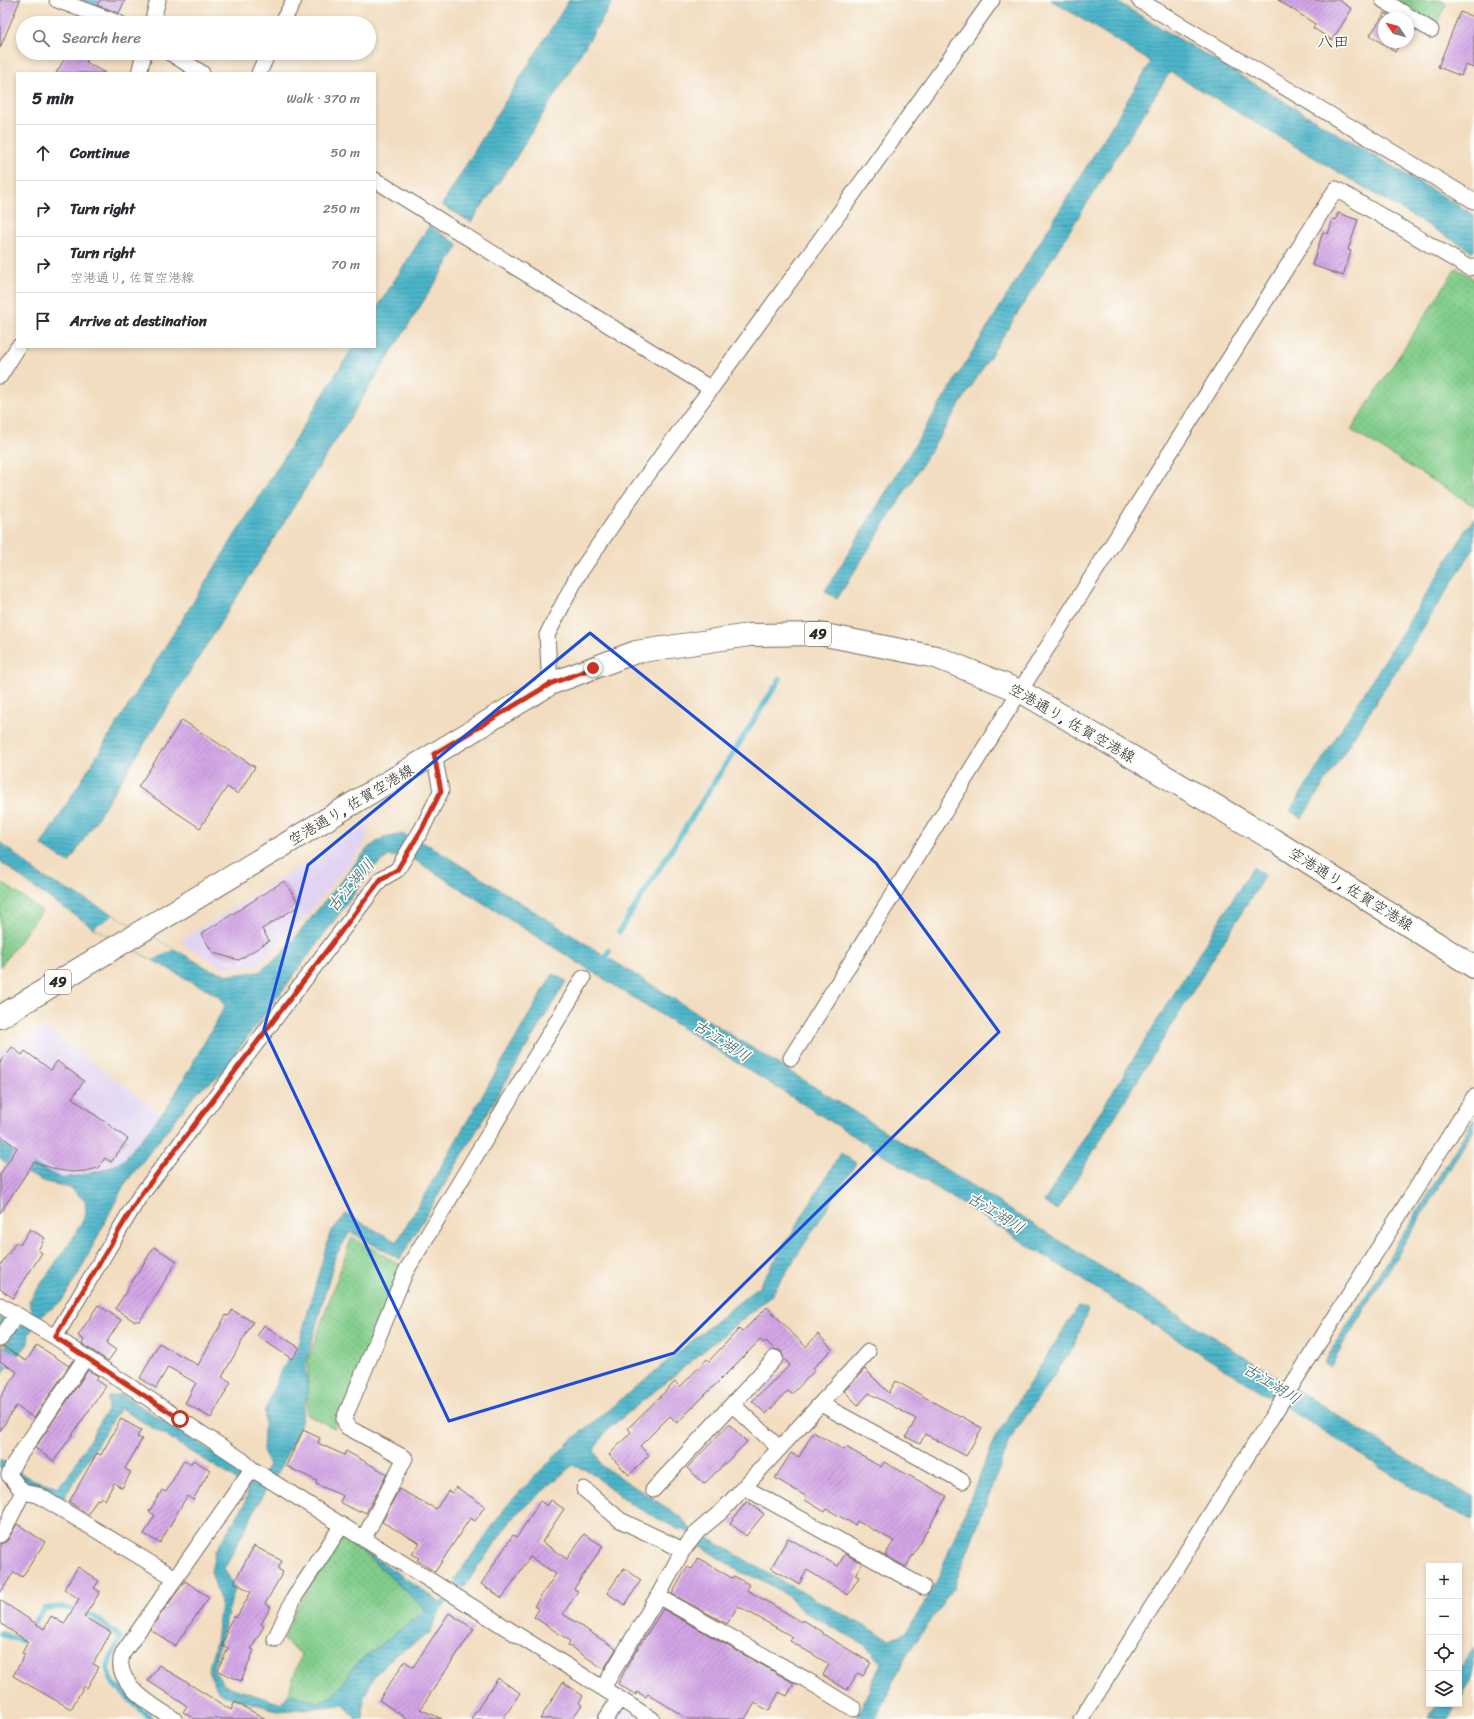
<!DOCTYPE html>
<meta charset="utf-8">
<style>
body{margin:0;font-family:Sriracha,"Klee One",sans-serif;background:#f7f7f7;color:#2b2b33}
.controls{position:absolute;right:12px;bottom:12px;display:grid;overflow:hidden;border-radius:0px;box-shadow:0 2px 6px #0003}
.controls button{width:36px;height:36px;display:grid;place-items:center;padding:0;border:0;border-bottom:1px solid #e1e1e2;background:#fff;color:#2b2b33;font:20px sans-serif}
.compass{position:absolute;left:1378px;top:12px;width:36px;height:36px;border-radius:50%;background:#fff;box-shadow:0 2px 6px #0003;rotate:305deg}
.stop{position:absolute;width:12px;height:12px;margin:-9px;border:3px solid #c8321e;border-radius:50%;background:#fff}
.stop.end{background:#c8321e;border-color:#fff;box-shadow:0 1px 4px #0008}
.list{margin:0;padding:0;list-style:none}
h2{display:flex;justify-content:space-between;align-items:center;height:52px;margin:0;padding:0 16px;font-size:17px}
h2 small{font-size:13px;font-weight:400;color:#7c7c81}
.list li{display:grid;grid-template-columns:26px 1fr auto;gap:12px;align-items:center;box-sizing:border-box;height:56px;padding:0 16px;border-top:1px solid #e1e1e2}
.list b{display:block;font-size:15px;white-space:nowrap}
.list p{margin:0;font-size:13px;white-space:nowrap;color:#7c7c81}
.list em{font-size:13px;font-style:normal;color:#7c7c81}
.icon{flex:none;width:22px;height:22px;fill:none;stroke:currentColor;stroke-width:2;stroke-linecap:round;stroke-linejoin:round}
.map{position:relative;flex:none;width:1474px;height:1719px;overflow:hidden}
.search{position:absolute;background:#fff;box-shadow:0 2px 6px #0003;left:16px;top:16px;width:360px;height:44px;display:flex;align-items:center;gap:10px;box-sizing:border-box;padding:0 14px;border-radius:22px;color:#7c7c81;font-size:15px}
.panel{position:absolute;background:#fff;box-shadow:0 2px 6px #0003;left:16px;top:72px;width:360px;height:276px;border-radius:0px}
.map>svg:first-child{display:block}
.built{fill:#e1d4f3}
.green{fill:url(#green-dots);stroke:#567c5b}
.water{fill:url(#water-rules);stroke:#3c707a}
.pier{fill:#f2ddc0}
.lines{fill:none;stroke-linecap:round;stroke-linejoin:round}
.stream{stroke:#4db6ca;stroke-width:5.5}
.building{fill:url(#building-hatch)}
.minor-casing{stroke:#71695f;stroke-width:17}
.primary-casing{stroke:#71695f;stroke-width:24}
.minor{stroke:#fff;stroke-width:15}
.primary{stroke:#fff;stroke-width:22}
.route{stroke:#c8321e;stroke-width:5}
.marked{fill:none;stroke:#1d4ed8;stroke-width:3;stroke-linejoin:round}
.labels{text-anchor:middle;stroke-width:3.5;stroke-linejoin:round;paint-order:stroke}
.shield{fill:#fdfcf7;stroke:#6a6a68;stroke-width:1}
.shield-label{font-size:14px;font-weight:bold;fill:#2b2b2b}
.street-label{font-size:15px;fill:#2b2b2b;stroke:#fdfcf7}
.neighbourhood-label{font-size:16px;fill:#2b2b2b;stroke:#fdfcf7}
.water-label{font-size:16px;font-style:italic;fill:#375c63;stroke:#fdfcf7}
</style>
<div class="map">
<svg width="1474" height="1719" viewBox="0 0 1474 1719">
<defs>
<pattern id="green-dots" width="8" height="8" patternUnits="userSpaceOnUse"><rect width="8" height="8" fill="#82cd8b"/><path d="M2 2h.1M6 6h.1" fill="none" stroke="#70b078" stroke-width="1.8" stroke-linecap="round"/></pattern>
<pattern id="water-rules" width="6" height="5" patternUnits="userSpaceOnUse"><rect width="6" height="5" fill="#4db6ca"/><path d="M0 2.5h6" fill="none" stroke="#4094a4"/></pattern>
<pattern id="building-hatch" width="6" height="6" patternUnits="userSpaceOnUse"><rect width="6" height="6" fill="#d3a5e6"/><path d="M-1 1l2-2M0 6l6-6M5 7l2-2" fill="none" stroke="#ab87bb"/></pattern>
</defs>
<rect width="100%" height="100%" fill="#fdfcf7"/>
<filter id="ink" filterUnits="userSpaceOnUse"><feTurbulence type="fractalNoise" baseFrequency=".025" numOctaves="2"/><feDisplacementMap in="SourceGraphic" scale="8" xChannelSelector="R" yChannelSelector="G"/><feConvolveMatrix kernelMatrix="1 2 1 2 8 2 1 2 1" color-interpolation-filters="sRGB"/></filter>
<filter id="wash" filterUnits="userSpaceOnUse"><feTurbulence type="fractalNoise" baseFrequency=".012" numOctaves="4" result="noise"/><feDisplacementMap in="SourceGraphic" scale="16" xChannelSelector="R" yChannelSelector="G"/><feGaussianBlur stdDeviation="0.9" result="paint"/><feColorMatrix in="noise" values="0 0 0 0 0 0 0 0 0 0 0 0 0 0 0 0 0 1.4 0 .05"/><feComposite in="paint" operator="in"/></filter>
<g filter="url(#wash)">
<rect width="100%" height="100%" fill="#f2ddc0"/>
<path class="built" d="M 370,824 L 366,842 L 305,918 L 259,965 L 221,967 L 179,941 Z
M 44,1027 L 169,1119 L 103,1192 L 48,1178 L 0,1146 L 0,1051 Z
M 622,1707 L 641,1719 L 615,1719 Z"/>
<path class="green" d="M 1395,0 L 1440,0 L 1446,4 L 1437,24 Z
M 1456,268 L 1474,279 L 1474,506 L 1351,430 Z
M 0,881 L 42,911 L 0,967 Z
M 352,1237 L 404,1267 L 334,1428 L 307,1415 L 308,1360 Z
M 344,1535 L 426,1610 L 357,1663 L 334,1695 L 319,1702 L 288,1694 L 301,1654 L 283,1640 L 298,1605 Z"/>
<path class="water" d="M 78,0 L 99,0 L 112,13 Z
M 569,0 L 614,0 L 515,159 L 471,222 L 442,205 L 480,142 Z
M 1051,0 L 1114,0 L 1474,215 L 1474,251 L 1473,252 L 1170,72 L 837,599 L 825,591 L 1151,62 Z
M 429,226 L 459,245 L 69,863 L 41,845 L 353,347 L 375,347 L 375,311 Z
M 1474,518 L 1474,548 L 1302,818 L 1290,811 Z
M 403,834 L 430,846 L 1446,1483 L 1474,1495 L 1474,1520 L 1441,1505 L 410,857 L 389,856 L 374,867 L 218,1077 L 197,1092 L 124,1185 L 80,1271 L 61,1302 L 42,1315 L 29,1334 L 28,1344 L 0,1376 L 0,1352 L 10,1338 L 0,1331 L 0,1316 L 19,1329 L 32,1310 L 29,1301 L 73,1238 L 86,1214 L 85,1201 L 71,1188 L 46,1182 L 10,1166 L 0,1158 L 0,1142 L 19,1156 L 62,1179 L 103,1170 L 123,1161 L 169,1105 L 225,1006 L 218,996 L 94,928 L 33,887 L 0,861 L 0,842 L 41,876 L 114,915 L 209,969 L 229,975 L 259,972 L 280,956 L 368,848 L 384,837 Z
M 1253,867 L 1265,875 L 1057,1210 L 1044,1202 Z
M 553,974 L 566,981 L 400,1259 L 350,1232 L 335,1257 L 305,1367 L 308,1391 L 300,1426 L 279,1471 L 266,1489 L 224,1569 L 235,1587 L 213,1669 L 224,1685 L 282,1704 L 288,1694 L 319,1702 L 334,1695 L 357,1663 L 426,1610 L 358,1546 L 443,1604 L 430,1633 L 394,1656 L 374,1676 L 364,1697 L 363,1719 L 355,1719 L 355,1716 L 343,1705 L 280,1711 L 223,1695 L 217,1689 L 208,1671 L 216,1641 L 221,1603 L 211,1572 L 215,1552 L 244,1505 L 248,1492 L 231,1476 L 120,1408 L 62,1501 L 0,1468 L 0,1459 L 30,1479 L 58,1487 L 68,1476 L 108,1409 L 108,1397 L 121,1394 L 235,1466 L 239,1475 L 250,1484 L 258,1482 L 269,1465 L 263,1450 L 265,1411 L 280,1372 L 299,1344 L 330,1233 L 346,1214 L 397,1242 Z
M 1474,1119 L 1474,1129 L 1330,1367 L 1324,1363 Z
M 841,1153 L 856,1163 L 771,1296 L 606,1431 L 594,1450 L 602,1466 L 681,1517 L 691,1530 L 704,1538 L 710,1539 L 774,1577 L 889,1639 L 907,1632 L 936,1583 L 996,1436 L 1078,1307 L 1088,1309 L 1074,1346 L 1011,1438 L 953,1589 L 905,1657 L 876,1719 L 856,1719 L 881,1663 L 864,1644 L 802,1611 L 790,1597 L 764,1581 L 740,1572 L 699,1545 L 701,1542 L 686,1531 L 678,1529 L 630,1504 L 589,1471 L 573,1465 L 515,1515 L 463,1588 L 454,1580 L 509,1503 L 569,1442 L 759,1286 Z
M 1474,1647 L 1474,1677 L 1459,1701 L 1459,1670 Z
M 1438,1704 L 1457,1704 L 1448,1719 L 1428,1719 Z"/>
<path class="pier" d="M 114,915 L 174,949 L 153,960 L 94,928 Z"/>
<g class="lines">
<path class="stream" d="M 619,932 L 780,679
M 602,963 L 609,951
M 438,1608 L 443,1604 L 462,1580
M 0,1633 L 21,1641 L 44,1609 L 61,1607 L 92,1615 L 121,1638 L 111,1657 L 107,1669 L 114,1685 L 151,1719"/>
</g>
<g id="blocks">
<path class="building" d="M 0,0 L 20,0 L 0,48 Z
M 100,0 L 125,0 L 119,13 L 97,5 Z
M 1278,0 L 1339,0 L 1352,9 L 1332,40 L 1313,28 L 1315,24 Z
M 1460,12 L 1474,17 L 1474,68 L 1465,65 L 1461,76 L 1438,67 Z
M 1385,13 L 1393,18 L 1384,18 L 1384,42 L 1401,42 L 1395,52 L 1370,35 Z
M 68,53 L 91,53 L 86,62 L 105,73 L 56,73 Z
M 1338,213 L 1358,220 L 1348,250 L 1351,251 L 1343,276 L 1312,265 L 1323,232 L 1328,234 L 1333,219 L 1336,220 Z
M 182,720 L 255,767 L 238,794 L 227,787 L 200,828 L 138,787 Z
M 284,881 L 300,905 L 262,929 L 269,941 L 239,960 L 213,953 L 201,934 Z
M 12,1047 L 22,1055 L 25,1051 L 51,1070 L 57,1061 L 84,1081 L 72,1098 L 128,1139 L 111,1162 L 105,1158 L 98,1168 L 86,1171 L 72,1172 L 58,1170 L 34,1162 L 0,1213 L 0,1174 L 17,1148 L 0,1135 L 0,1063 Z
M 30,1229 L 45,1238 L 38,1250 L 42,1253 L 13,1298 L 0,1289 L 0,1266 L 16,1242 L 20,1245 Z
M 154,1247 L 177,1261 L 140,1321 L 134,1321 L 115,1309 Z
M 98,1305 L 121,1320 L 106,1343 L 116,1350 L 108,1361 L 82,1344 L 84,1340 L 78,1336 Z
M 767,1307 L 806,1347 L 818,1334 L 832,1349 L 813,1368 L 815,1370 L 792,1394 L 788,1391 L 766,1414 L 752,1401 L 790,1365 L 784,1359 L 781,1351 L 774,1349 L 766,1341 L 764,1343 L 760,1340 L 677,1423 L 670,1416 L 640,1446 L 649,1455 L 629,1475 L 609,1455 L 631,1432 L 628,1428 L 675,1382 L 680,1387 L 707,1359 L 709,1361 L 739,1329 L 742,1332 Z
M 232,1310 L 253,1322 L 222,1377 L 231,1382 L 211,1418 L 185,1403 L 196,1383 L 168,1367 L 156,1388 L 140,1378 L 159,1343 L 198,1365 L 226,1315 L 229,1316 Z
M 264,1325 L 300,1348 L 292,1359 L 257,1336 Z
M 37,1345 L 69,1366 L 73,1360 L 34,1418 L 16,1406 L 0,1431 L 0,1398 L 17,1372 L 0,1361 L 0,1348 L 4,1347 L 26,1361 Z
M 865,1369 L 889,1393 L 896,1381 L 960,1417 L 961,1416 L 982,1428 L 966,1456 L 925,1434 L 920,1444 L 906,1437 L 916,1419 L 869,1393 L 858,1405 L 844,1391 Z
M 88,1370 L 98,1376 L 96,1380 L 106,1386 L 54,1461 L 35,1448 Z
M 121,1419 L 141,1430 L 137,1437 L 142,1439 L 125,1469 L 131,1472 L 122,1488 L 114,1483 L 105,1500 L 101,1497 L 99,1500 L 97,1499 L 88,1514 L 69,1502 L 97,1453 L 101,1455 Z
M 729,1424 L 747,1442 L 704,1484 L 687,1468 Z
M 303,1430 L 320,1438 L 318,1443 L 344,1455 L 346,1451 L 387,1474 L 366,1513 L 360,1510 L 359,1512 L 340,1502 L 343,1496 L 316,1484 L 317,1481 L 286,1466 Z
M 813,1432 L 844,1450 L 846,1447 L 881,1467 L 884,1462 L 947,1496 L 906,1567 L 885,1555 L 894,1541 L 857,1521 L 855,1525 L 827,1509 L 825,1512 L 805,1500 L 807,1497 L 775,1478 L 791,1453 L 799,1457 Z
M 184,1460 L 191,1464 L 193,1460 L 210,1470 L 193,1500 L 187,1496 L 160,1543 L 144,1534 L 155,1515 L 149,1512 L 162,1490 L 166,1492 Z
M 456,1487 L 485,1506 L 475,1521 L 470,1518 L 435,1572 L 417,1560 L 419,1558 L 412,1554 L 420,1543 L 382,1522 L 399,1489 L 436,1509 L 448,1491 L 452,1493 Z
M 551,1500 L 564,1509 L 542,1542 L 567,1559 L 584,1534 L 603,1546 L 574,1589 L 578,1591 L 563,1614 L 616,1649 L 604,1669 L 568,1645 L 570,1641 L 534,1617 L 539,1609 L 534,1606 L 556,1574 L 530,1557 L 502,1598 L 481,1584 L 513,1535 L 517,1537 L 540,1501 L 547,1506 Z
M 747,1501 L 764,1514 L 746,1536 L 730,1523 Z
M 17,1524 L 45,1542 L 22,1577 L 14,1572 L 0,1593 L 0,1544 L 7,1541 Z
M 788,1538 L 838,1566 L 845,1554 L 862,1563 L 855,1575 L 859,1577 L 848,1595 L 807,1570 L 799,1584 L 771,1568 Z
M 254,1546 L 282,1561 L 278,1569 L 283,1572 L 265,1604 L 271,1607 L 261,1624 L 264,1626 L 251,1649 L 254,1650 L 241,1681 L 218,1671 L 228,1648 L 222,1646 L 227,1632 L 225,1631 L 234,1616 L 236,1618 L 251,1592 L 234,1582 Z
M 698,1558 L 732,1578 L 734,1576 L 750,1585 L 747,1590 L 802,1622 L 803,1620 L 823,1632 L 823,1634 L 871,1663 L 863,1676 L 858,1673 L 847,1690 L 823,1675 L 829,1664 L 790,1641 L 793,1637 L 738,1606 L 727,1624 L 672,1594 L 687,1567 L 692,1569 Z
M 78,1567 L 99,1581 L 94,1588 L 100,1592 L 84,1617 L 111,1632 L 93,1664 L 99,1667 L 87,1688 L 84,1686 L 71,1709 L 13,1676 L 25,1654 L 22,1653 L 28,1642 L 0,1623 L 0,1600 L 44,1629 L 51,1616 L 64,1624 L 79,1599 L 64,1589 Z
M 624,1568 L 641,1580 L 625,1605 L 607,1593 Z
M 185,1581 L 209,1597 L 175,1646 L 150,1629 Z
M 663,1609 L 794,1683 L 787,1696 L 779,1692 L 769,1711 L 755,1703 L 745,1719 L 688,1719 L 648,1694 L 646,1697 L 637,1692 L 636,1695 L 618,1684 L 631,1659 Z
M 449,1613 L 474,1629 L 420,1709 L 442,1719 L 407,1719 L 379,1700 L 405,1661 L 413,1667 Z
M 159,1665 L 231,1710 L 235,1702 L 266,1719 L 194,1719 L 183,1712 L 187,1706 L 148,1681 Z
M 498,1678 L 520,1693 L 503,1719 L 471,1719 Z
M 563,1682 L 583,1696 L 579,1703 L 582,1705 L 572,1719 L 540,1719 Z"/>
</g>
</g>
<g filter="url(#ink)">
<use href="#blocks" fill-opacity="0" stroke="#71695f" stroke-width="1"/>
<g class="lines">
<defs>
<path id="minor" d="M 57,0 L 119,23
M 1139,0 L 1474,201
M 1383,0 L 1431,30
M 152,23 L 158,0
M 282,23 L 294,0
M 170,53 L 202,73
M 139,73 L 144,53
M 259,73 L 268,53
M 375,180 L 710,388
M 0,376 L 18,347
M 550,684 L 547,635 L 578,575 L 632,496 L 815,247 L 992,0
M 791,1058 L 1020,691 L 1336,189 L 1469,268 L 1474,266
M 0,1305 L 55,1337 L 242,1460 L 252,1469 L 652,1719
M 55,1337 L 138,1199 L 381,879 L 397,870 L 422,829 L 441,791 L 434,755
M 0,1339 L 16,1316
M 821,1404 L 962,1481
M 733,1405 L 779,1448
M 744,1487 L 923,1587
M 584,1489 L 620,1520 L 683,1550
M 653,1490 L 775,1358
M 23,1492 L 38,1495 L 175,1578
M 0,1535 C 5,1531 18,1501 23,1492 L 9,1475 L 13,1465 L 86,1357
M 364,1538 L 405,1458 L 347,1427 L 344,1419 L 406,1271 L 583,978
M 658,1596 L 805,1679 L 854,1709
M 275,1639 L 294,1598 L 342,1525
M 603,1688 L 658,1596 L 683,1550 L 698,1531 L 722,1511 L 868,1352
M 174,1719 C 155,1707 110,1682 123,1653 L 252,1469
M 606,1719 L 619,1699
M 1081,1719 L 1474,1097"/>
<path id="primary" d="M 0,1017 L 550,684 L 636,652 L 749,635 L 820,634 L 936,657 L 1020,691 L 1272,839 L 1474,967"/>
</defs>
<use href="#minor" class="minor-casing"/>
<use href="#primary" class="primary-casing"/>
<use href="#minor" class="minor"/>
<use href="#primary" class="primary"/>
</g>
</g>
<g class="lines" filter="url(#ink)">
<path class="route" d="M 180,1419 L 55,1337 L 138,1199 L 381,879 L 397,870 L 422,829 L 441,791 L 434,754 L 550,684 L 593,668"/>
</g>
<path class="marked" d="M 590,633 L 876,863 L 999,1032 L 674,1353 L 449,1421 L 264,1029 L 308,865 Z"/>
<g class="labels">
<g class="shield">
<rect x="805" y="622" width="26" height="24" rx="3"/>
<rect x="45" y="970" width="26" height="24" rx="3"/>
</g>
<g class="shield-label">
<text x="818" y="639">49</text>
<text x="58" y="987">49</text>
</g>
<g class="street-label">
<text transform="translate(1072 723) rotate(30)" y="5">空港通り, 佐賀空港線</text>
<text transform="translate(351 805) rotate(-31)" y="5">空港通り, 佐賀空港線</text>
<text transform="translate(1351 889) rotate(32)" y="5">空港通り, 佐賀空港線</text>
</g>
<g class="neighbourhood-label">
<text x="1333" y="47">八田</text>
</g>
<g class="water-label">
<text transform="translate(350 885) rotate(-50)" y="6">古江湖川</text>
<text transform="translate(722 1040) rotate(33)" y="6">古江湖川</text>
<text transform="translate(996 1212) rotate(32)" y="6">古江湖川</text>
<text transform="translate(1272 1383) rotate(32)" y="6">古江湖川</text>
</g>
</g>
</svg>
<div class="controls">
<button>+</button>
<button>−</button>
<button><svg class="icon" aria-label="locate" viewBox="0 0 24 24"><circle cx="12" cy="12" r="6"/><path d="M12 2v4M12 18v4M2 12h4M18 12h4"/></svg></button>
<button><svg class="icon" aria-label="layers" viewBox="0 0 24 24"><path d="M12 4l9 5-9 5-9-5zM3 14l9 5 9-5"/></svg></button>
</div>
<svg class="compass" viewBox="-18 -18 36 36"><path d="M0-13l5 13h-10z" fill="#e53935"/><path d="M0 13l5-13h-10z" fill="#7c7c81"/></svg>
<div class="stop" style="left:180px;top:1419px"></div>
<div class="stop end" style="left:593px;top:668px"></div>
<div class="search"><svg class="icon" aria-label="search" viewBox="0 0 24 24"><circle cx="10" cy="10" r="6"/><path d="M15 15l6 6"/></svg>Search here</div>
<section class="panel">
<h2>5 min<small>Walk · 370 m</small></h2>
<ul class="list">
<li><svg class="icon" aria-label="ahead" viewBox="0 0 24 24"><path d="M12 20V5M6 11l6-6 6 6"/></svg><div><b>Continue</b></div><em>50 m</em></li>
<li><svg class="icon" aria-label="right" viewBox="0 0 24 24"><path d="M7 20v-9h11M14 6l5 5-5 5"/></svg><div><b>Turn right</b></div><em>250 m</em></li>
<li><svg class="icon" aria-label="right" viewBox="0 0 24 24"><path d="M7 20v-9h11M14 6l5 5-5 5"/></svg><div><b>Turn right</b><p>空港通り, 佐賀空港線</p></div><em>70 m</em></li>
<li><svg class="icon" aria-label="arrive" viewBox="0 0 24 24"><path d="M6 21V4h12l-3 4 3 4H6"/></svg><div><b>Arrive at destination</b></div></li>
</ul>
</section>
</div>
